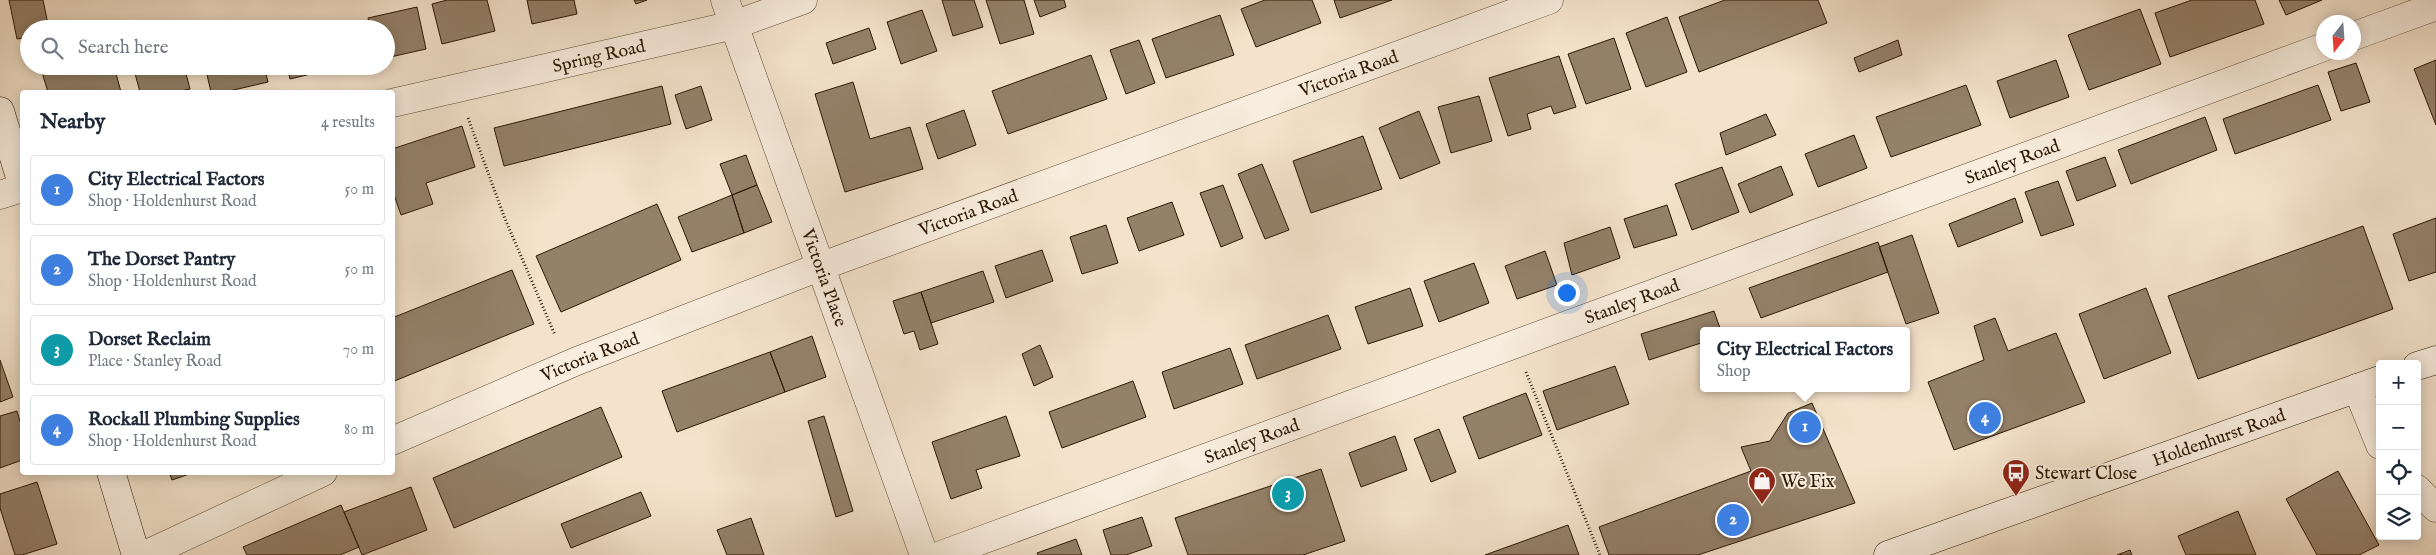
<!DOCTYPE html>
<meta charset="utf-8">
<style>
body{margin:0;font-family:"IM FELL English",serif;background:#f2f2f3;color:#1f2937}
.controls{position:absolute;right:15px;bottom:15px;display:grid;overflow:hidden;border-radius:5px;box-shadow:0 2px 12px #0003}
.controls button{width:45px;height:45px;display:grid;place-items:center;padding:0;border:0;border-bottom:1px solid #e0e1e3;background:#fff;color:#1f2937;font:25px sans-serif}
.compass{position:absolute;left:2316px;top:15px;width:45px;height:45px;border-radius:50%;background:#fff;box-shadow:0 2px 12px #0003;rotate:197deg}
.you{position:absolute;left:1566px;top:292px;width:18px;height:18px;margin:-12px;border:4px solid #fff;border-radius:50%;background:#1a73e8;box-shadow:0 0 0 8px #1a73e833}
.badge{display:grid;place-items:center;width:32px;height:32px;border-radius:50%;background:#2563eb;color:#fff;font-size:16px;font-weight:700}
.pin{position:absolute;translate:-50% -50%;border:2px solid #fff;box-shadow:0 1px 5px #0006}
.popup{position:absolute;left:1700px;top:327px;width:210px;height:65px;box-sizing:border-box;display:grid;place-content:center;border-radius:5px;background:#fff;filter:drop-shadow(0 1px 4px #0005);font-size:16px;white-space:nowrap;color:#747a83}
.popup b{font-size:19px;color:#1f2937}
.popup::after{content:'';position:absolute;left:50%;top:100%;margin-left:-10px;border:10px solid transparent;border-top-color:#fff}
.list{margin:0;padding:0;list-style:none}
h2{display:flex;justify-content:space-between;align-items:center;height:65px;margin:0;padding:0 20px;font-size:21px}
h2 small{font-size:16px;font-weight:400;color:#747a83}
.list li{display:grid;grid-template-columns:32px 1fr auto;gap:15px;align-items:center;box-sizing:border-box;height:70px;margin:0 10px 10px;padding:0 10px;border:1px solid #e0e1e3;border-radius:5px}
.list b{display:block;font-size:19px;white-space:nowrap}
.list p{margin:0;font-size:16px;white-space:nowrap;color:#747a83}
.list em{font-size:16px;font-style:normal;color:#747a83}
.icon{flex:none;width:28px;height:28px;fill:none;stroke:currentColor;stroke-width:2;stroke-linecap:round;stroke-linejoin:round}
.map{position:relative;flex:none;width:2436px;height:555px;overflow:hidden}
.search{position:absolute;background:#fff;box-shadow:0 2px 12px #0003;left:20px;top:20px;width:375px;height:55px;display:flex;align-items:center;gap:12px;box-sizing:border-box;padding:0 18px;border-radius:28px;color:#747a83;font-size:19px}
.panel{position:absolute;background:#fff;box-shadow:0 2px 12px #0003;left:20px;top:90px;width:375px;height:385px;border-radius:5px}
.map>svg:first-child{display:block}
.building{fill:#94816a;stroke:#2c1700}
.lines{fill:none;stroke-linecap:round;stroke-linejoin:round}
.street-casing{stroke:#5e4a33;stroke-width:29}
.secondary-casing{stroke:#2c1700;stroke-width:29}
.path{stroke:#2c1700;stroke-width:3;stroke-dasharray:1 2.5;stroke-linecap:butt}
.street{stroke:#f8edde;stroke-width:28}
.secondary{stroke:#f8edde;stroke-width:28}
.labels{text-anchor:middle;stroke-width:4;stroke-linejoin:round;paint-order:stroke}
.street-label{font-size:18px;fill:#2c1700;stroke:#f8edde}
.poi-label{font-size:18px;fill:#2c1700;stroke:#f8edde;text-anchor:start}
</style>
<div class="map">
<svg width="2436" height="555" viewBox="0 0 2436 555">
<rect width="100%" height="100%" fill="#f4e3cc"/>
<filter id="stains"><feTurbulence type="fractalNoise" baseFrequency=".004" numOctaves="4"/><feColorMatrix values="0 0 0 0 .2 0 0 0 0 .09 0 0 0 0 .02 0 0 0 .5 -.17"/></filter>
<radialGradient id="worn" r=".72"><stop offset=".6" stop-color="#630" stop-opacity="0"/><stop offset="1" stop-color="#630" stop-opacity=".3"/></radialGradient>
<path class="building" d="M 9,0 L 43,0 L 49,29 L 29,29 L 29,37 L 17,39 Z
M 447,0 L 487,0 L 495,31 L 442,44 L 432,4 Z
M 527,0 L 574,0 L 577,14 L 532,24 Z
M 634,0 L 647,0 L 636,4 Z
M 942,0 L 974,0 L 983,27 L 953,36 Z
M 986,0 L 1024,0 L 1034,34 L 1000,44 Z
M 1034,0 L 1064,0 L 1066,7 L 1040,17 Z
M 1265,0 L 1312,0 L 1321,23 L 1256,47 L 1241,9 Z
M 1334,0 L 1392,0 L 1340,18 Z
M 1725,0 L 1818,0 L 1827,23 L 1699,72 L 1679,17 Z
M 2192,0 L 2255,0 L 2264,24 L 2170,57 L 2155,13 Z
M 2279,0 L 2322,0 L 2286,15 Z
M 417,7 L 426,49 L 386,58 L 386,29 L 370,29 L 368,18 Z
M 2140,9 L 2161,64 L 2089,90 L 2068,35 Z
M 922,10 L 937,51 L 901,64 L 887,22 Z
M 1220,15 L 1234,55 L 1166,78 L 1152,39 Z
M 1667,17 L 1687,72 L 1646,87 L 1626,33 Z
M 869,28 L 876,49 L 833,64 L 826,43 Z
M 1614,38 L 1631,89 L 1586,104 L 1568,54 Z
M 1139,40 L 1155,83 L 1126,94 L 1110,50 Z
M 1898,40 L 1902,55 L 1859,72 L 1854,58 Z
M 1091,55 L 1107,99 L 1008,134 L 992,91 Z
M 1559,56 L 1576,107 L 1554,114 L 1551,106 L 1527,114 L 1531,129 L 1508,136 L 1489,78 Z
M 2056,60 L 2069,97 L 2010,118 L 1997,81 Z
M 2436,60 L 2436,125 L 2414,69 Z
M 2356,63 L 2370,102 L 2341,111 L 2328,72 Z
M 40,66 L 114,66 L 121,92 L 48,92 Z
M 133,66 L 184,66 L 190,89 L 177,92 L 140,92 Z
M 205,66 L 264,66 L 268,82 L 225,92 L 211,92 Z
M 287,66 L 344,66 L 290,79 Z
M 853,82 L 870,139 L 910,127 L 923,169 L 845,192 L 815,94 Z
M 1966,85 L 1981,125 L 1891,157 L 1876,117 Z
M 2318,85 L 2331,120 L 2235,154 L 2223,119 Z
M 662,86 L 671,124 L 504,166 L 494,128 Z
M 701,86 L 712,120 L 686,129 L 675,95 Z
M 1479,96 L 1492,141 L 1451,153 L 1438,107 Z
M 964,110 L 976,145 L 938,159 L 926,124 Z
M 1419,111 L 1440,163 L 1400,179 L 1379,128 Z
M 1766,114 L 1776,135 L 1726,155 L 1720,133 Z
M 2205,117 L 2217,150 L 2131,184 L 2118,150 Z
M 462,126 L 475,167 L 426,183 L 433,204 L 401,215 L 392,189 L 392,149 Z
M 1854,135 L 1867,168 L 1818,187 L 1805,154 Z
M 1363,136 L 1382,189 L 1311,213 L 1293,161 Z
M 746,155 L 757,185 L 732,195 L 720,164 Z
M 2105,157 L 2116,186 L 2077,201 L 2066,171 Z
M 1262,164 L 1289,230 L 1265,239 L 1238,174 Z
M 1781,166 L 1793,195 L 1750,213 L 1738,184 Z
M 1722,167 L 1739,212 L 1692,230 L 1675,184 Z
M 2058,181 L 2074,225 L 2041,236 L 2025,192 Z
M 757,185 L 772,222 L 744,233 L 732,195 Z
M 1223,185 L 1243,238 L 1221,247 L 1200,193 Z
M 732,195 L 744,233 L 692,252 L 678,217 Z
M 2015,198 L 2023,222 L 1958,247 L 1949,224 Z
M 1172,202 L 1184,235 L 1139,251 L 1127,218 Z
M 657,204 L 681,260 L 561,312 L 536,256 Z
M 1667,205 L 1677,235 L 1634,248 L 1624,219 Z
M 2436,218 L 2436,272 L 2409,281 L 2393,234 Z
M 1106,225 L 1118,263 L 1082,274 L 1070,237 Z
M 2363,226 L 2393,309 L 2198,379 L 2168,296 Z
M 1610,227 L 1620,258 L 1572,275 L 1564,243 Z
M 1912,235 L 1939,313 L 1906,324 L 1879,247 Z
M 1878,242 L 1888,272 L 1761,318 L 1749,288 Z
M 1042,250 L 1053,281 L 1006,298 L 995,266 Z
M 1545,251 L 1557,285 L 1517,299 L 1505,266 Z
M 1474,263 L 1489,303 L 1439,322 L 1424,281 Z
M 512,270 L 534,324 L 392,382 L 392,318 Z
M 983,271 L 994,302 L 931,323 L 921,292 Z
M 1410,288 L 1423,326 L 1368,344 L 1355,307 Z
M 2146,288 L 2171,353 L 2104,379 L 2079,314 Z
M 921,292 L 938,344 L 920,350 L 914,331 L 904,334 L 893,301 Z
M 1714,311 L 1721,331 L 1704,331 L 1704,342 L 1649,360 L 1641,334 Z
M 1328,315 L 1341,349 L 1257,379 L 1245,345 Z
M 1995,318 L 2008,351 L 2056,333 L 2085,402 L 1954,450 L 1928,382 L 1984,360 L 1974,326 Z
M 812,336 L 826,377 L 785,392 L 770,352 Z
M 1040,345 L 1053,377 L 1034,386 L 1022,354 Z
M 1230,348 L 1243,384 L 1174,409 L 1162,372 Z
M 770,352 L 785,392 L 677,432 L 662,391 Z
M 0,360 L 13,397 L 0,402 Z
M 1615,366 L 1629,404 L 1557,430 L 1543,391 Z
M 1133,381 L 1146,417 L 1062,448 L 1049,412 Z
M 1526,393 L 1542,435 L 1479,459 L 1463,417 Z
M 1812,403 L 1855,503 L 1698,555 L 1609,555 L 1599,527 L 1751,471 L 1741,447 L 1770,441 L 1788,413 Z
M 601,407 L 622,457 L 454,528 L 433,478 Z
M 17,411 L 22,428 L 22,460 L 0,468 L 0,416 Z
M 824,416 L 853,511 L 836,517 L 808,421 Z
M 1006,416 L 1020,456 L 976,470 L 982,488 L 951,499 L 932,442 Z
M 1439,429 L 1456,472 L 1431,482 L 1414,439 Z
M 1395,436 L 1407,470 L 1361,487 L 1349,453 Z
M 1321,469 L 1345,541 L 1303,555 L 1188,555 L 1175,518 Z
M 2338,471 L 2379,545 L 2359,555 L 2317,555 L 2286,499 Z
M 169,472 L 195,472 L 172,480 Z
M 37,482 L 57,544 L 22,555 L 15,555 L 0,508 L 0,494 Z
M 411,487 L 427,530 L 362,555 L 344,512 Z
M 641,492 L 651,516 L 571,548 L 561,524 Z
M 341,505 L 359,547 L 340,555 L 247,555 L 243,547 Z
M 2238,511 L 2256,555 L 2186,555 L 2178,536 Z
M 1142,517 L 1152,546 L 1126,555 L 1111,555 L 1103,530 Z
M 751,518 L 764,555 L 727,555 L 717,530 Z
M 1568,525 L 1579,555 L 1485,555 Z
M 1076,539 L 1082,555 L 1038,555 L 1037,553 Z
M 2130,550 L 2132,555 L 2117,555 Z"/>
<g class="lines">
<defs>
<g id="street">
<path id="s1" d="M 725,0 L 924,555"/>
<path d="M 2354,36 L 2436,6"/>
<path id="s2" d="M 392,103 L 734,25 L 803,0"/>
<path d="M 0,195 L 22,188"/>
<path d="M 2357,388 L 2380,445"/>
<path id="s3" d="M 392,441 L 577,361 L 822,266 L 1549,0"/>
<path d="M 2417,489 L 2436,508"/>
<path d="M 145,555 L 323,472"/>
<path id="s4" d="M 941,555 L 2324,47"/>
</g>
<g id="secondary">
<path d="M 0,111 L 22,184"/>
<path d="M 2417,366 L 2436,360"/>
<path d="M 111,472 L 136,555"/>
<path id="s5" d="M 1888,555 L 2380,380"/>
</g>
</defs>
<use href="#street" class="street-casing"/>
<use href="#secondary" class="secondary-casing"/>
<path class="path" d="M 468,118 L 505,219 L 555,335
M 1526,372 L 1600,555"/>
<use href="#street" class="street"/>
<use href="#secondary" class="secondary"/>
</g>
<defs>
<symbol id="bus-pin" viewBox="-11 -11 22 30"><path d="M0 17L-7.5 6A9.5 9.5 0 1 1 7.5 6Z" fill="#8f2418" stroke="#f8edde"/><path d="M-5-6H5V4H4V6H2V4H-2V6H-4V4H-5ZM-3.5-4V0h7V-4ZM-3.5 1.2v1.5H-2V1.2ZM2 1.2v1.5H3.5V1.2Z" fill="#fff"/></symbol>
<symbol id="shop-pin" viewBox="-11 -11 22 30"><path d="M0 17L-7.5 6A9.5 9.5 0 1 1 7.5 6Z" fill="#8f2418" stroke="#f8edde"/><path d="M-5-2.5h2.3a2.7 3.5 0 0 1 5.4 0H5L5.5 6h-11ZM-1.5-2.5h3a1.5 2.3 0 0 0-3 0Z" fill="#fff"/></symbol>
</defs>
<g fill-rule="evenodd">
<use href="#bus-pin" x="2000" y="457" width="32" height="43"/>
<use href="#shop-pin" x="1746" y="465" width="32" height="43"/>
</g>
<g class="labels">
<g class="street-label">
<text dy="6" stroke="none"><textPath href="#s2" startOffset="212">Spring Road</textPath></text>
<text dy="6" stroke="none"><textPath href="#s3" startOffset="1025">Victoria Road</textPath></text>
<text dy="6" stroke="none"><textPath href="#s4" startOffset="1141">Stanley Road</textPath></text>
<text dy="6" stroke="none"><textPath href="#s3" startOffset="620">Victoria Road</textPath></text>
<text dy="6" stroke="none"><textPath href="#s1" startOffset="295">Victoria Place</textPath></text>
<text dy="6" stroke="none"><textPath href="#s4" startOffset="736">Stanley Road</textPath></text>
<text dy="6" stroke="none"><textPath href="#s3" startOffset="215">Victoria Road</textPath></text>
<text dy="6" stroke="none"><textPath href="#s5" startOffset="351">Holdenhurst Road</textPath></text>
<text dy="6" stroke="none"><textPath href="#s4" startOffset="331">Stanley Road</textPath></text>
</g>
<g class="poi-label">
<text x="2035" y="479">Stewart Close</text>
<text x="1781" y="487">We Fix</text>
</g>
</g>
<rect width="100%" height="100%" filter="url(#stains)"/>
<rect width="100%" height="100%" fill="url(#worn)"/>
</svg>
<div class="controls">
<button>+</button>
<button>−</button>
<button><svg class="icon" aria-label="locate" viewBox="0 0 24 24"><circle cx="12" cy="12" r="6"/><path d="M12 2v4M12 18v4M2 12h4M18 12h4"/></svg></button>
<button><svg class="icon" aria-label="layers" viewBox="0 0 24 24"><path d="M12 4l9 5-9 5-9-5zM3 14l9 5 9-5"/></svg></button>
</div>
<svg class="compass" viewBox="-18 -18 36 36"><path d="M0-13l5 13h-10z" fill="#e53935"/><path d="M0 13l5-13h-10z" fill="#747a83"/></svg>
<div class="you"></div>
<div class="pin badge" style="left:1805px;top:427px;background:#3f7fe0">1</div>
<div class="popup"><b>City Electrical Factors</b>Shop</div>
<div class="pin badge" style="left:1733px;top:520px;background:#3f7fe0">2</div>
<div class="pin badge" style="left:1288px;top:494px;background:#0f9aa8">3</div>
<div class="pin badge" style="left:1985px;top:418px;background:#3f7fe0">4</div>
<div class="search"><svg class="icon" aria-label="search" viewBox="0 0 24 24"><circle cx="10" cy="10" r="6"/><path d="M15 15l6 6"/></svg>Search here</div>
<section class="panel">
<h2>Nearby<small>4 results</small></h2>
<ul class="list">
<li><span class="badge" style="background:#3f7fe0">1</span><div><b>City Electrical Factors</b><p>Shop · Holdenhurst Road</p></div><em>50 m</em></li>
<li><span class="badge" style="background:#3f7fe0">2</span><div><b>The Dorset Pantry</b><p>Shop · Holdenhurst Road</p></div><em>50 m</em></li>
<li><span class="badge" style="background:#0f9aa8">3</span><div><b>Dorset Reclaim</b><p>Place · Stanley Road</p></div><em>70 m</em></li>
<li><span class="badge" style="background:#3f7fe0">4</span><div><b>Rockall Plumbing Supplies</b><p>Shop · Holdenhurst Road</p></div><em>80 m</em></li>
</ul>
</section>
</div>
